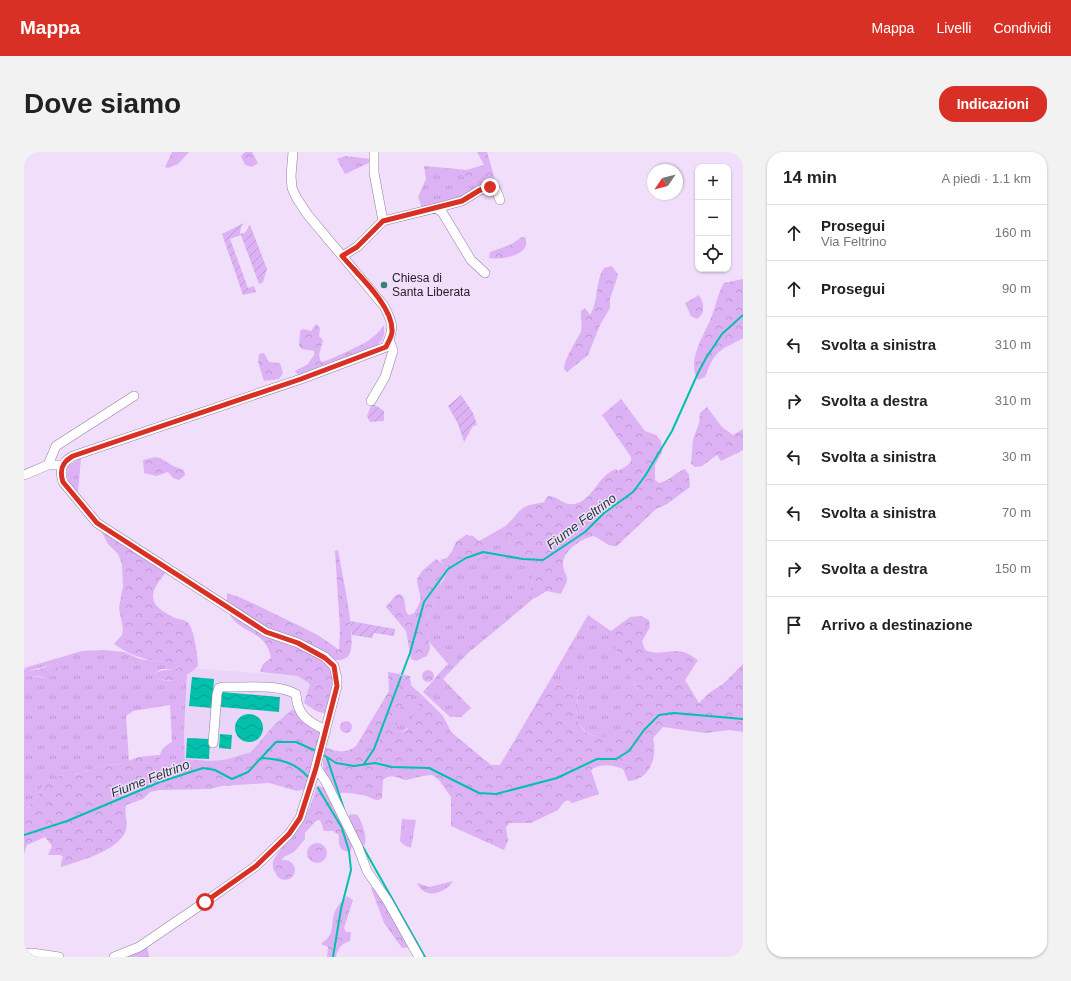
<!DOCTYPE html>
<html lang="it">
<meta charset="utf-8">
<style>
body{margin:0;font-family:Helvetica,sans-serif;background:#f2f2f2;color:#222}
.controls{position:absolute;right:12px;top:12px;display:grid;overflow:hidden;border-radius:8px;box-shadow:0 1px 3px #0004}
.controls button{width:36px;height:36px;display:grid;place-items:center;padding:0;border:0;border-bottom:1px solid #e0e0e0;background:#fff;color:#222;font:20px sans-serif}
.compass{position:absolute;left:623px;top:12px;width:36px;height:36px;border-radius:50%;background:#fff;box-shadow:0 1px 3px #0004;rotate:235deg}
.stop{position:absolute;width:12px;height:12px;margin:-9px;border:3px solid #d93025;border-radius:50%;background:#fff}
.stop.end{background:#d93025;border-color:#fff;box-shadow:0 1px 4px #0008}
.list{margin:0;padding:0;list-style:none}
h2{display:flex;justify-content:space-between;align-items:center;height:52px;margin:0;padding:0 16px;font-size:17px}
h2 small{font-size:13px;font-weight:400;color:#767676}
.list li{display:grid;grid-template-columns:26px 1fr auto;gap:12px;align-items:center;box-sizing:border-box;height:56px;padding:0 16px;border-top:1px solid #e0e0e0}
.list b{display:block;font-size:15px;white-space:nowrap}
.list p{margin:0;font-size:13px;white-space:nowrap;color:#767676}
.list em{font-size:13px;font-style:normal;color:#767676}
.icon{flex:none;width:22px;height:22px;fill:none;stroke:currentColor;stroke-width:2;stroke-linecap:round;stroke-linejoin:round}
.map{position:relative;flex:none;width:719px;height:805px;overflow:hidden;border-radius:16px}
header{display:flex;align-items:center;gap:24px;box-sizing:border-box;height:56px;padding:0 20px;background:#d93025;color:#fff}
header strong{font-size:19px}
nav{display:flex;gap:22px;margin-inline-start:auto;font-size:14px}
.intro{display:flex;align-items:center;justify-content:space-between;box-sizing:border-box;height:96px;padding:0 24px}
h1{margin:0;font-size:28px}
.button{padding:10px 18px;border-radius:16px;background:#d93025;color:#fff;font-size:14px;font-weight:700}
main{display:flex;gap:24px;padding:0 24px}
aside{flex:1;background:#fff;border-radius:16px;box-shadow:0 1px 3px #0004}
.map>svg:first-child{display:block}
.built{fill:#ead4f8}
.grass{fill:url(#grass-tufts)}
.forest{fill:url(#forest-crowns)}
.garden{fill:url(#garden-furrows)}
.water{fill:url(#water-waves)}
.lines{fill:none;stroke-linecap:round;stroke-linejoin:round}
.stream{stroke:#02c0ab;stroke-width:2}
.minor-casing{stroke:#92819c;stroke-width:10}
.minor{stroke:#fff;stroke-width:9}
.route{stroke:#d93025;stroke-width:5}
.poi-dot{fill:#3b8075;stroke:#f0defb;stroke-width:1.5}
.labels{text-anchor:middle;stroke-width:3;stroke-linejoin:round;paint-order:stroke}
.poi-label{font-size:12px;fill:#221c26;stroke:#f0defb;text-anchor:start}
.water-label{font-size:13px;font-style:italic;fill:#243d38;stroke:#f0defb}
</style>
<header>
<strong>Mappa</strong>
<nav><a>Mappa</a><a>Livelli</a><a>Condividi</a></nav>
</header>
<div class="intro"><h1>Dove siamo</h1><a class="button">Indicazioni</a></div>
<main>
<div class="map">
<svg width="719" height="805" viewBox="0 0 719 805">
<defs>
<pattern id="grass-tufts" width="24" height="20" patternUnits="userSpaceOnUse"><rect width="24" height="20" fill="#dcb2f4"/><path d="M3 7l-1-3M5 7V3M7 7l1-3M15 17l-1-3M17 17v-4M19 17l1-3" fill="none" stroke="#bc98d1"/></pattern>
<pattern id="forest-crowns" width="20" height="18" patternUnits="userSpaceOnUse"><rect width="20" height="18" fill="#dcb2f4"/><path d="M2 6a3 3 0 1 1 6 0M12 15a3 3 0 1 1 6 0" fill="none" stroke="#bc98d1"/></pattern>
<pattern id="garden-furrows" width="10" height="10" patternUnits="userSpaceOnUse"><rect width="10" height="10" fill="#dcb2f4"/><path d="M-1 1l2-2M0 10L10 0M9 11l2-2" fill="none" stroke="#bc98d1"/></pattern>
<pattern id="water-waves" width="16" height="10" patternUnits="userSpaceOnUse"><rect width="16" height="10" fill="#02c0ab"/><path d="M0 5q4-4 8 0t8 0" fill="none" stroke="#03a493"/></pattern>
</defs>
<rect width="100%" height="100%" fill="#f0defb"/>
<path class="built" d="M 164,516 L 274,524 L 286,532 L 280,551 L 269,557 L 249,574 L 227,600 L 200,608 L 186,609 L 161,607 L 160,581 Z"/>
<path class="grass" d="M 400,14 L 434,17 L 440,25 L 461,33 L 434,49 L 398,56 L 394,45 L 402,27 Z
M 57,306 L 54,340 C 46,331 39,325 45,313 Z
M 478,376 L 491,401 L 505,411 L 510,420 L 505,442 L 509,447 L 443,502 L 419,527 L 447,556 L 437,565 L 426,565 L 399,540 C 408,531 414,521 424,512 L 406,491 L 403,476 L 403,467 L 414,441 L 414,436 L 423,422 L 424,417 L 416,408 L 423,406 L 428,399 L 435,404 L 452,409 C 463,404 465,395 464,384 Z
M 564,463 L 587,479 L 600,511 L 614,539 L 602,548 C 602,558 604,571 597,578 C 586,592 560,585 554,569 C 550,559 557,545 552,533 L 538,533 L 525,530 Z
M 79,498 L 100,500 L 116,507 L 157,512 C 152,520 145,517 138,517 C 135,518 131,520 129,522 C 140,532 151,530 163,522 L 160,581 L 161,611 L 159,616 L 137,610 L 135,605 C 137,598 141,593 148,590 L 146,553 L 109,559 L 102,564 L 105,610 L 97,612 L 79,613 L 51,623 L 38,623 L 19,632 C 15,643 11,651 0,658 L 0,525 C 11,521 18,530 31,522 L 33,511 L 4,519 L 0,516 L 58,499 Z
M 392,538 L 398,543 C 394,554 388,584 373,579 L 373,559 Z
M 378,667 L 392,668 L 387,696 L 380,693 L 376,689 Z
M 275,676 L 281,681 L 281,687 L 270,700 L 260,705 L 250,720 C 250,717 248,713 249,710 C 249,705 270,682 275,676 Z
M 429,729 C 421,742 400,748 393,731 L 405,735 Z
M 123,794 L 125,805 L 100,805 Z"/>
<path class="forest" d="M 148,0 L 165,0 L 154,12 L 144,16 L 141,15 Z
M 221,0 L 228,0 L 234,11 L 228,15 L 221,13 L 217,4 Z
M 453,0 L 463,0 L 472,31 L 461,33 L 440,25 L 434,17 L 442,18 L 460,13 Z
M 321,4 L 347,7 L 347,10 L 321,22 L 313,7 Z
M 498,85 L 501,85 C 509,104 476,108 465,106 L 466,100 L 486,93 Z
M 588,114 L 594,123 L 586,147 L 586,156 L 576,173 L 564,203 L 543,220 L 540,217 C 540,207 552,190 557,179 C 559,174 556,166 557,159 L 561,156 L 566,163 C 575,148 571,129 580,116 Z
M 719,127 L 719,186 C 694,200 692,197 681,225 L 674,228 C 662,208 680,184 687,166 C 692,154 693,143 700,131 Z
M 675,143 C 680,151 682,161 673,167 L 667,164 L 661,151 Z
M 292,172 L 296,176 L 295,184 L 299,188 L 295,203 L 297,210 C 306,208 312,204 320,201 C 337,193 350,188 360,173 C 361,184 360,189 350,195 L 275,224 L 271,219 L 284,212 L 290,203 L 290,199 L 278,197 L 275,194 L 276,179 L 279,177 L 287,179 Z
M 240,201 L 245,210 L 256,211 L 259,221 L 255,227 L 240,229 L 234,210 L 235,202 Z
M 597,247 L 621,279 L 632,283 L 637,289 L 638,300 L 631,313 L 631,328 L 635,331 C 646,329 651,320 661,317 L 665,323 L 666,335 L 643,352 L 632,357 L 593,394 C 583,395 578,387 569,384 C 557,387 538,399 539,413 C 539,419 543,422 543,428 C 542,434 538,438 537,442 L 523,439 L 509,447 L 505,442 L 510,420 L 505,411 L 491,401 L 478,376 C 486,372 491,362 499,356 C 505,352 513,352 520,350 L 524,344 C 534,344 540,354 550,352 C 569,349 573,324 592,317 L 594,319 L 604,313 L 607,309 L 607,305 L 578,263 Z
M 683,255 L 698,275 L 709,283 L 719,277 L 719,298 L 697,309 L 693,303 L 678,314 L 671,315 L 667,312 L 669,288 L 675,271 L 676,261 Z
M 131,305 L 136,306 L 149,314 L 160,318 L 161,323 L 155,328 L 149,326 L 144,320 L 132,324 L 120,321 L 119,308 Z
M 77,378 L 143,419 C 124,442 122,452 151,466 C 154,467 159,467 163,470 C 170,474 174,506 174,514 C 160,527 144,535 128,522 C 137,517 145,519 154,516 L 156,512 C 130,509 112,508 90,492 L 98,483 L 99,477 L 95,456 L 99,434 L 98,412 L 94,402 L 84,392 Z
M 442,383 L 449,384 L 455,389 L 464,384 C 468,413 447,415 428,399 L 432,390 Z
M 314,398 C 317,418 334,489 325,503 C 322,508 315,508 311,508 L 240,474 L 203,449 L 203,441 C 222,447 239,456 257,465 C 278,475 297,483 315,498 L 316,478 L 311,399 Z
M 412,407 L 422,414 L 423,422 L 417,429 L 414,441 L 403,467 L 406,497 L 403,504 L 392,509 L 387,507 L 382,479 L 362,455 L 372,443 L 376,442 L 380,446 L 382,460 L 385,463 L 390,461 C 402,442 394,445 393,427 L 398,419 Z
M 203,456 L 297,505 L 306,514 L 309,532 L 303,562 L 292,559 L 280,551 L 286,532 L 274,524 L 236,520 L 239,512 L 247,506 C 242,475 211,483 203,456 Z
M 617,464 L 625,468 L 626,475 L 618,489 L 621,498 C 638,505 644,496 659,500 C 664,501 669,505 674,508 L 661,528 L 675,551 L 685,541 L 699,532 L 719,512 L 719,580 L 706,578 L 681,581 L 639,575 L 629,586 C 634,605 626,628 604,629 L 599,617 C 588,613 577,611 567,618 L 575,642 L 548,651 L 544,648 L 540,650 L 534,658 L 507,671 L 486,671 L 482,675 L 484,689 L 480,698 L 427,674 L 427,645 L 415,628 L 408,623 C 401,623 390,626 383,628 C 373,627 368,620 359,628 L 358,646 L 355,648 C 350,648 347,646 343,644 C 337,642 318,640 311,641 C 299,619 297,620 301,595 C 313,600 321,602 332,594 L 365,539 L 364,520 L 386,524 L 387,533 L 392,538 L 388,543 L 387,553 L 383,556 L 377,555 L 373,559 L 373,579 L 379,580 L 383,578 L 398,543 L 419,564 L 427,580 L 467,613 L 476,613 L 525,530 L 538,533 L 552,533 C 557,545 550,559 554,569 C 557,577 564,583 572,584 C 608,590 598,562 604,539 L 614,538 L 588,490 L 587,479 L 606,465 Z
M 29,511 L 32,511 L 35,515 C 28,534 13,520 0,525 L 0,517 C 8,521 21,516 29,511 Z
M398 524a6 6 0 1 1 12 0a6 6 0 1 1-12 0Z
M 269,557 L 285,573 L 298,579 L 282,637 L 273,639 L 245,631 L 198,634 L 186,637 L 136,638 L 126,640 L 119,647 L 102,653 C 100,661 104,670 102,678 C 96,698 56,709 37,715 L 37,710 L 39,705 L 36,703 L 24,703 L 28,694 L 21,685 L 3,693 L 0,702 L 0,658 C 11,651 15,643 19,632 L 38,623 L 51,623 L 79,613 L 97,612 L 114,605 L 135,603 L 137,610 L 159,616 L 161,607 L 186,609 L 200,608 L 227,600 L 249,574 Z
M316 575a6 6 0 1 1 12 0a6 6 0 1 1-12 0Z
M 293,633 L 300,636 L 329,693 L 326,700 C 315,699 314,692 315,683 L 309,679 L 300,679 L 296,668 L 292,669 L 281,681 L 275,676 L 286,655 Z
M 326,662 L 334,663 C 338,672 343,682 341,692 L 337,696 L 324,666 Z
M283 701a10 10 0 1 1 20 0a10 10 0 1 1-20 0Z
M251 718a10 10 0 1 1 20 0a10 10 0 1 1-20 0Z
M 349,735 L 353,737 L 386,795 L 378,796 L 360,771 L 347,736 Z
M 323,744 L 329,748 L 320,776 L 322,780 L 327,780 L 326,789 C 318,791 313,797 312,805 L 303,805 L 304,795 L 297,792 C 312,780 306,778 310,762 C 312,755 318,749 323,744 Z"/>
<path class="garden" d="M 220,71 L 217,75 L 216,82 L 221,81 L 226,73 L 243,117 L 239,130 L 235,132 L 217,83 L 206,87 L 224,136 L 230,134 L 232,140 L 219,143 L 198,82 Z
M 437,243 L 449,261 L 453,273 L 449,274 L 440,290 L 434,272 L 424,254 Z
M 348,251 L 360,259 L 360,269 L 346,270 L 343,264 Z
M 326,469 L 371,477 L 370,484 L 350,481 L 348,486 L 328,483 Z"/>
<path class="water" d="M 168,525 L 190,527 L 188,556 L 165,554 Z
M 198,540 L 256,545 L 255,560 L 197,555 Z
M211 576a14 14 0 1 1 28 0a14 14 0 1 1-28 0Z
M 196,582 L 208,583 L 207,597 L 195,596 Z
M 163,586 L 186,587 L 185,607 L 162,606 Z"/>
<g class="lines">
<path class="stream" d="M 378,522 L 386,501 L 400,450 L 424,417 L 442,406 L 459,400 L 499,407 L 519,408 L 561,380 L 580,361 L 609,340 L 621,324 L 648,279 L 674,221 L 682,206 L 698,182 L 719,163
M 298,602 L 312,611 L 330,614 L 351,611 L 368,615 L 405,616 L 455,641 L 472,642 L 533,626 L 573,607 L 592,607 L 605,599 L 620,578 L 635,563 L 650,561 L 719,567
M 237,606 C 255,607 271,610 284,625
M 303,606 L 320,657
M 340,612 L 350,597 L 377,525
M 294,636 L 318,676 L 325,699 L 327,718 L 317,757 L 309,805
M 0,683 L 43,669 L 136,630 L 179,616 L 191,618 L 208,627 L 224,620 L 252,590 L 272,590 L 292,599
M 339,695 L 401,805"/>
<defs>
<path id="minor" d="M 350,0 L 350,21 L 359,69
M 412,56 L 438,49 L 456,38 L 466,35 L 472,38 L 476,48
M 318,104 L 333,95 L 359,69 L 412,56 L 418,60 L 447,108 L 461,121
M 347,249 L 361,225 L 369,199 L 365,187
M 24,313 L 32,294 L 110,244
M 0,323 L 24,313 L 38,313
M 189,591 L 193,542 L 195,536 L 199,535 C 222,536 251,531 272,542 C 273,563 284,570 302,578
M 292,615 L 302,630 L 334,695 L 343,719 L 363,748 L 395,805
M 0,802 L 8,801 L 35,805
M 90,805 L 115,795 L 181,750 L 232,714 L 265,682 L 276,666 L 289,625 L 313,534 L 313,526 L 310,514 L 301,505 L 274,491 L 242,480 L 73,371 L 39,330 C 35,318 38,310 49,304 L 277,227 L 362,195 C 370,176 370,173 360,154 L 283,62 L 272,45 L 268,36 L 267,24 L 269,0"/>
</defs>
<use href="#minor" class="minor-casing"/>
<use href="#minor" class="minor"/>
</g>
<g class="lines">
<path class="route" d="M 181,750 L 232,714 L 265,682 L 276,666 L 292,616 L 313,534 L 310,514 L 301,506 L 274,491 L 242,480 L 73,371 L 39,330 C 35,318 38,310 49,304 L 277,227 L 362,195 C 364,190 369,183 368,178 C 368,153 334,123 318,104 L 333,95 L 359,69 L 438,49 L 456,38 L 466,35"/>
</g>
<circle class="poi-dot" cx="360" cy="133" r="4"/>
<g class="labels">
<g class="poi-label">
<text x="368" y="130">Chiesa di<tspan x="368" dy="14">Santa Liberata</tspan></text>
</g>
<g class="water-label">
<text transform="translate(557 369) rotate(-37)" y="5">Fiume Feltrino</text>
<text transform="translate(126 626) rotate(-21)" y="5">Fiume Feltrino</text>
</g>
</g>
</svg>
<div class="controls">
<button>+</button>
<button>−</button>
<button><svg class="icon" aria-label="locate" viewBox="0 0 24 24"><circle cx="12" cy="12" r="6"/><path d="M12 2v4M12 18v4M2 12h4M18 12h4"/></svg></button>
</div>
<svg class="compass" viewBox="-18 -18 36 36"><path d="M0-13l5 13h-10z" fill="#e53935"/><path d="M0 13l5-13h-10z" fill="#767676"/></svg>
<div class="stop" style="left:181px;top:750px"></div>
<div class="stop end" style="left:466px;top:35px"></div>
</div>
<aside>
<h2>14 min<small>A piedi · 1.1 km</small></h2>
<ul class="list">
<li><svg class="icon" aria-label="ahead" viewBox="0 0 24 24"><path d="M12 20V5M6 11l6-6 6 6"/></svg><div><b>Prosegui</b><p>Via Feltrino</p></div><em>160 m</em></li>
<li><svg class="icon" aria-label="ahead" viewBox="0 0 24 24"><path d="M12 20V5M6 11l6-6 6 6"/></svg><div><b>Prosegui</b></div><em>90 m</em></li>
<li><svg class="icon" aria-label="left" viewBox="0 0 24 24"><path d="M17 20v-9H6M10 6l-5 5 5 5"/></svg><div><b>Svolta a sinistra</b></div><em>310 m</em></li>
<li><svg class="icon" aria-label="right" viewBox="0 0 24 24"><path d="M7 20v-9h11M14 6l5 5-5 5"/></svg><div><b>Svolta a destra</b></div><em>310 m</em></li>
<li><svg class="icon" aria-label="left" viewBox="0 0 24 24"><path d="M17 20v-9H6M10 6l-5 5 5 5"/></svg><div><b>Svolta a sinistra</b></div><em>30 m</em></li>
<li><svg class="icon" aria-label="left" viewBox="0 0 24 24"><path d="M17 20v-9H6M10 6l-5 5 5 5"/></svg><div><b>Svolta a sinistra</b></div><em>70 m</em></li>
<li><svg class="icon" aria-label="right" viewBox="0 0 24 24"><path d="M7 20v-9h11M14 6l5 5-5 5"/></svg><div><b>Svolta a destra</b></div><em>150 m</em></li>
<li><svg class="icon" aria-label="arrive" viewBox="0 0 24 24"><path d="M6 21V4h12l-3 4 3 4H6"/></svg><div><b>Arrivo a destinazione</b></div></li>
</ul>
</aside>
</main>
